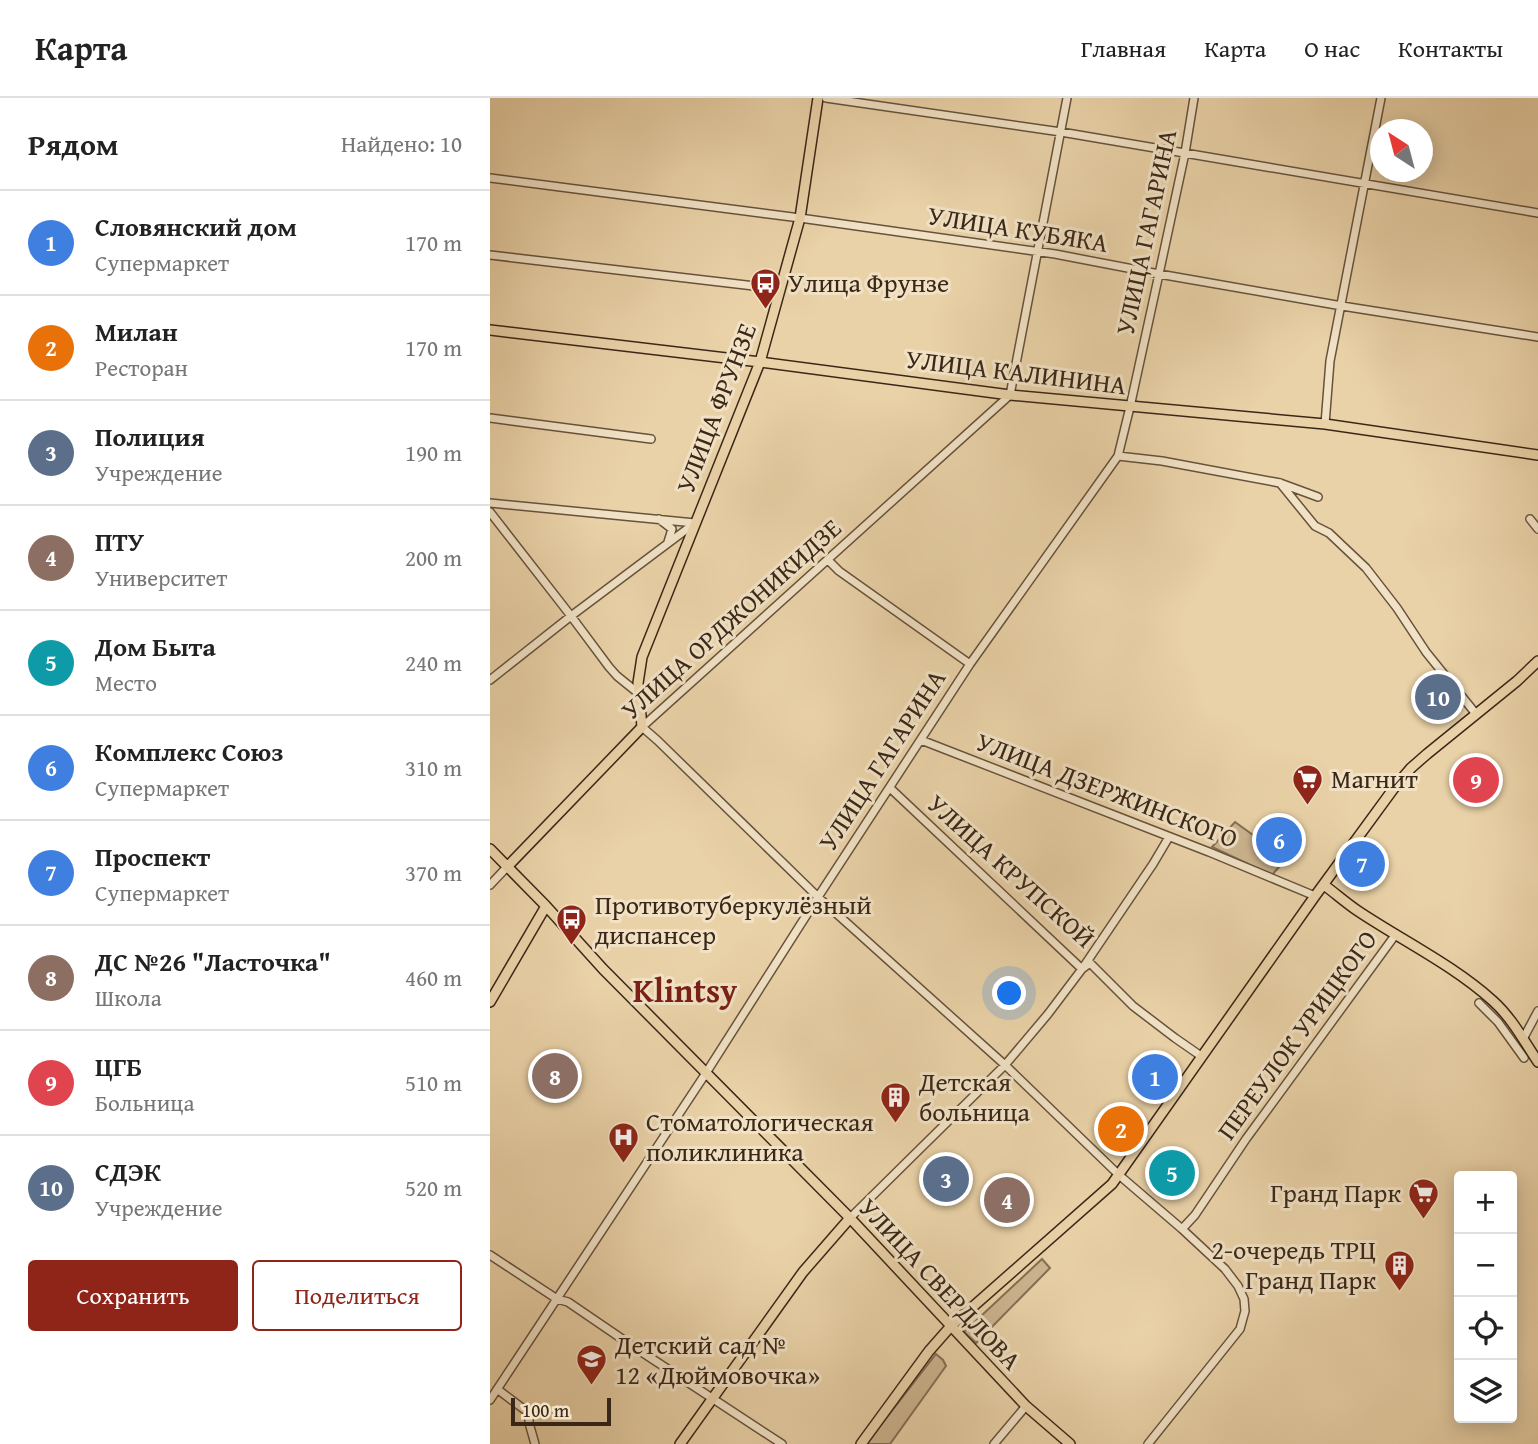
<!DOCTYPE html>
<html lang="ru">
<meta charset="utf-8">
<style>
body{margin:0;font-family:"Gentium Book Plus",serif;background:#f6f6f6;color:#222}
.controls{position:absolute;right:21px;bottom:21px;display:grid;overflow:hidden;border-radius:7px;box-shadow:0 4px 18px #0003}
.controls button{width:63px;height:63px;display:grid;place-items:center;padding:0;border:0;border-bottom:2px solid #e0e0e0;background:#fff;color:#222;font:35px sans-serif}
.compass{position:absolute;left:880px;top:21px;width:63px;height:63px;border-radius:50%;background:#fff;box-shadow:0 4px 18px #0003;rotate:324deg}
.scale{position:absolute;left:21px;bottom:18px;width:100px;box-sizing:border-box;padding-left:7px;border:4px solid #3b2718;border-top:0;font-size:19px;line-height:24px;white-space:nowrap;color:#3b2718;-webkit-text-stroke:5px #f1e2c6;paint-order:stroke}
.you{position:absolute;left:520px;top:896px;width:24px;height:24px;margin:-18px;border:5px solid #fff;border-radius:50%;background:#1a73e8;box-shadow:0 0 0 10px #1a73e833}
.badge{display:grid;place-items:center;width:46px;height:46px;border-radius:50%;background:#8f2418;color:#fff;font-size:23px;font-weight:700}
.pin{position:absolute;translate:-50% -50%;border:4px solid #fff;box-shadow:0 2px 7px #0006}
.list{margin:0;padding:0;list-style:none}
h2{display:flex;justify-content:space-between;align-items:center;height:91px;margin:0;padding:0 28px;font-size:30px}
h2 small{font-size:23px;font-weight:400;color:#767676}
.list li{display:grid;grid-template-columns:46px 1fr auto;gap:21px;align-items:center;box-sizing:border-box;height:105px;padding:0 28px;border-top:2px solid #e0e0e0}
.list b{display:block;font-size:26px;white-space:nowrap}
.list p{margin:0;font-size:23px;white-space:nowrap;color:#767676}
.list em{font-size:23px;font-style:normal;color:#767676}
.actions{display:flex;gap:14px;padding:21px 28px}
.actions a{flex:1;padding:16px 0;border:2px solid #8f2418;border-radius:7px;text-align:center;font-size:24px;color:#8f2418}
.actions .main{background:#8f2418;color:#fff}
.icon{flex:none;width:38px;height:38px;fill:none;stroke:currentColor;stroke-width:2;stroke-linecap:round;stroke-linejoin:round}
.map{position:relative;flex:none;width:1048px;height:1346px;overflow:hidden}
header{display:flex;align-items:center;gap:42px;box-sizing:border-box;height:98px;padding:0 35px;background:#fff;border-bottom:2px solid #e0e0e0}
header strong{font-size:33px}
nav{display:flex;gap:38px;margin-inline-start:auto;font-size:24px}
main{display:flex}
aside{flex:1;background:#fff}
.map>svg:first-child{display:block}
.green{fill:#ccb590;stroke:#846e54;stroke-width:2}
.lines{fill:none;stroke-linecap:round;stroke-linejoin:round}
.minor-casing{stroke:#67523c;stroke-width:10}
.major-casing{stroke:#3b2718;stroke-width:12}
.minor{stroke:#f1e2c6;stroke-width:7}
.major{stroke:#ead2a8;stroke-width:9}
.labels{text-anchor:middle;stroke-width:6;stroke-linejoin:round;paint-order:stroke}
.street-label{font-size:26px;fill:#3b2718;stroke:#f1e2c6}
.poi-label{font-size:26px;fill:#3b2718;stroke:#f1e2c6;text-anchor:start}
.district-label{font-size:33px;font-weight:bold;fill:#7a1f14;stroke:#f1e2c6}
</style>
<header>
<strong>Карта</strong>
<nav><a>Главная</a><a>Карта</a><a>О нас</a><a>Контакты</a></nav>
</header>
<main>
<aside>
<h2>Рядом<small>Найдено: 10</small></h2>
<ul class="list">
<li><span class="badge" style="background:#3f7fe0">1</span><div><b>Словянский дом</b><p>Супермаркет</p></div><em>170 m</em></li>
<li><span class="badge" style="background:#e8710a">2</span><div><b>Милан</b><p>Ресторан</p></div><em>170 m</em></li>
<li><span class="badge" style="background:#5c6f8a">3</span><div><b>Полиция</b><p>Учреждение</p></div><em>190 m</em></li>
<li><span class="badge" style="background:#8d6e63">4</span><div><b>ПТУ</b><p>Университет</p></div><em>200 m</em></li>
<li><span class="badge" style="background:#0f9aa8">5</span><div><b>Дом Быта</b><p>Место</p></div><em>240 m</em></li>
<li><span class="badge" style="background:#3f7fe0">6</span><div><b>Комплекс Союз</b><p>Супермаркет</p></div><em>310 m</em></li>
<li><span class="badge" style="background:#3f7fe0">7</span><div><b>Проспект</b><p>Супермаркет</p></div><em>370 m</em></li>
<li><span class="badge" style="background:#8d6e63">8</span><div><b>ДС №26 &quot;Ласточка&quot;</b><p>Школа</p></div><em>460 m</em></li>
<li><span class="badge" style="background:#e0444e">9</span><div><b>ЦГБ</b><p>Больница</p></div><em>510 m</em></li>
<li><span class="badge" style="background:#5c6f8a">10</span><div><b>СДЭК</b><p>Учреждение</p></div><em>520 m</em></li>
</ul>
<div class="actions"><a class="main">Сохранить</a><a>Поделиться</a></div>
</aside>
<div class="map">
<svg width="1048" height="1346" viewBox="0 0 1048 1346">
<rect width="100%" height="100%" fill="#ead2a8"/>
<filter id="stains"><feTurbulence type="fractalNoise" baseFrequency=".00286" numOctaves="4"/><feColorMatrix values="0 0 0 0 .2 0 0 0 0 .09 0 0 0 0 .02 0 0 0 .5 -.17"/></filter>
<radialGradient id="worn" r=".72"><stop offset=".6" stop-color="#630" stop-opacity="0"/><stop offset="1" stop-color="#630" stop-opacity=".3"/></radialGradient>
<path class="green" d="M 745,724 L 796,761 L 782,777 L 722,749 Z
M 552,1161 L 560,1170 L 486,1245 L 474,1234 Z
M 446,1256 L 453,1262 L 456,1268 L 400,1346 L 376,1346 Z"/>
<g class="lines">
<defs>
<path id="minor" d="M 336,0 L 571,34 L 1048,115
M 577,0 L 520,297 L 152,629 L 167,642 L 328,799 L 515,967 L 629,1077 L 692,1131 L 735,1171 L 748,1188 L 754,1201 L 755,1213 L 750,1231 L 658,1346
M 0,80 L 310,120 L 565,156 L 669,176 L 852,208 L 1048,239
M 0,157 L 290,191
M 0,320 L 161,341
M 835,326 L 840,263 L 891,0
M 628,358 L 672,363 L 790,385 L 828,399
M 790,385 L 825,428 L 839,435 L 876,470 L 907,510 L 936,554 L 986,616
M 0,405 L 205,425
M 0,414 L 81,518 L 119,569 L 127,578 L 148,595
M 169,421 L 182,431 L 178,444
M 1040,421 L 1048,431
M 338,462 L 349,473 L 480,566
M 0,582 L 81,518 L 205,425
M 431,642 L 719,754 L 825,798
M 400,690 L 592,871 L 600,865 L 643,908 L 685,940 L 711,958
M 0,787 L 17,769
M 989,905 L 1008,924 L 1034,960
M 1033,941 L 1048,913
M 360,1120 L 515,967 L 558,916 L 592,871 L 663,766 L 679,739
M 692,1131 L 705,1117 L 756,1041 L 906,836
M 0,1157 L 67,1201 L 78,1204 L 141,1247 L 292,1346
M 7,1291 L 39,1315 L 39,1325 L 45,1346
M 0,1302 L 216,975 L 328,799 L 480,566 L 628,358 L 640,309 L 669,176 L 695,55 L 704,0
M 504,1346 L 536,1308"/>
<path id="major" d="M 0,232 L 270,264 L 520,297 L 835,326 L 1048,357
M 0,751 L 56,808 L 113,871 L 360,1120 L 536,1308 L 580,1346
M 17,769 L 152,629 L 148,585 L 152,559 L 270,264 L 310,120 L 328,0
M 834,787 C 845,795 856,805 868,813 C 913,843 963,867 1003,903 C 1022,920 1034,943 1048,964
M 0,904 L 56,808
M 190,1346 L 313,1174 L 360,1120
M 371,1346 L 439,1253 L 461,1228 L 622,1086 L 825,798 L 904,690 L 921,670 L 937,656 L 1027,583 L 1048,563"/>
</defs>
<use href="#minor" class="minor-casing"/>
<use href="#major" class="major-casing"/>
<use href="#minor" class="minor"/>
<use href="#major" class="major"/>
</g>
<defs>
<symbol id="bus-pin" viewBox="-11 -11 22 30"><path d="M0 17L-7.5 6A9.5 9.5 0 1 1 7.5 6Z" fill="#8f2418" stroke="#f1e2c6"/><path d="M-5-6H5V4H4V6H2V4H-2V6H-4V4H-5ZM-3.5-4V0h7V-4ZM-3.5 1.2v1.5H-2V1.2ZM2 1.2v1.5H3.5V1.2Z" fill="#fff"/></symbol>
<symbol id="supermarket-pin" viewBox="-11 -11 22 30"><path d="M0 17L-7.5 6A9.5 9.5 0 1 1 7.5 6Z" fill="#8f2418" stroke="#f1e2c6"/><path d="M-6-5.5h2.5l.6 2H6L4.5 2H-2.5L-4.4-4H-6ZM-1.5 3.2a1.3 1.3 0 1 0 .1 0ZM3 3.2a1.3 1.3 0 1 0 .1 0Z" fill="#fff"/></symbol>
<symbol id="building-pin" viewBox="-11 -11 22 30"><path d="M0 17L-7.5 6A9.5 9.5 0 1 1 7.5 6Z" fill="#8f2418" stroke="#f1e2c6"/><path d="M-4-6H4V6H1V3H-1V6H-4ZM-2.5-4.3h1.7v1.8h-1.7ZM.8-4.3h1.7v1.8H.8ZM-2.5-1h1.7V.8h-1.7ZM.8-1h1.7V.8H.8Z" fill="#fff"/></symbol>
<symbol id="hospital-pin" viewBox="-11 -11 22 30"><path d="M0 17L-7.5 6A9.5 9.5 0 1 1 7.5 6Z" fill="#8f2418" stroke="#f1e2c6"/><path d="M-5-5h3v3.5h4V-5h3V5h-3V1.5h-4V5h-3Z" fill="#fff"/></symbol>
<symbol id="school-pin" viewBox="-11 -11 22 30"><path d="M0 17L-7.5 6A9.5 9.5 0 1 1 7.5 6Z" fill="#8f2418" stroke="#f1e2c6"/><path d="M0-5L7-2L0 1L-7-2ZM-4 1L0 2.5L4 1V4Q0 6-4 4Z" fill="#fff"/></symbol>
</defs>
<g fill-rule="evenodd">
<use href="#bus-pin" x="258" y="168" width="35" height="47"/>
<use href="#supermarket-pin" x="800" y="664" width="35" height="47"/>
<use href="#bus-pin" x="64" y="804" width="35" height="47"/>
<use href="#building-pin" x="388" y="982" width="35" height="47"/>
<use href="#hospital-pin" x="116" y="1022" width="35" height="47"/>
<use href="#supermarket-pin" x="916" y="1078" width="35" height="47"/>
<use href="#building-pin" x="892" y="1150" width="35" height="47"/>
<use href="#school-pin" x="84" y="1244" width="35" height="47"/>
</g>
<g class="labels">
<g class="street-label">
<text transform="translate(528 131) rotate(9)" y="9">УЛИЦА КУБЯКА</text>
<text transform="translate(656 134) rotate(-78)" y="9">УЛИЦА ГАГАРИНА</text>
<text transform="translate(526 274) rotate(7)" y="9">УЛИЦА КАЛИНИНА</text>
<text transform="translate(226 310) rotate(-69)" y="9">УЛИЦА ФРУНЗЕ</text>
<text transform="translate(241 521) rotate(-42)" y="9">УЛИЦА ОРДЖОНИКИДЗЕ</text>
<text transform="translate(392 662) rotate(-57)" y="9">УЛИЦА ГАГАРИНА</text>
<text transform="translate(617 692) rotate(21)" y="9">УЛИЦА ДЗЕРЖИНСКОГО</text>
<text transform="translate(521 773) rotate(42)" y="9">УЛИЦА КРУПСКОЙ</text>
<text transform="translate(807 937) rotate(-54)" y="9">ПЕРЕУЛОК УРИЦКОГО</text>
<text transform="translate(450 1186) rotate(47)" y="9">УЛИЦА СВЕРДЛОВА</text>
</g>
<g class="poi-label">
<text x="298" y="194">Улица Фрунзе</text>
<text x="841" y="690">Магнит</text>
<text x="105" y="816">Противотуберкулёзный<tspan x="105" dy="30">диспансер</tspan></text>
<text x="429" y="993">Детская<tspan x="429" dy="30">больница</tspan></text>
<text x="156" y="1033">Стоматологическая<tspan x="156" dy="30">поликлиника</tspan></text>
<text x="911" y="1104" text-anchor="end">Гранд Парк</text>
<text x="886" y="1161" text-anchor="end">2-очередь ТРЦ<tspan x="886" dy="30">Гранд Парк</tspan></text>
<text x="125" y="1256">Детский сад №<tspan x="125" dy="30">12 «Дюймовочка»</tspan></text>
</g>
<g class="district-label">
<text x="195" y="904">Klintsy</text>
</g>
</g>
<rect width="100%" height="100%" filter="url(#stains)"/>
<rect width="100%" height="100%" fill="url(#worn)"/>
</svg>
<div class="controls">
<button>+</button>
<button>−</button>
<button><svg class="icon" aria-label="locate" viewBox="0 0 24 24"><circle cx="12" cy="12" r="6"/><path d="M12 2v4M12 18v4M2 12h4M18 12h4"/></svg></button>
<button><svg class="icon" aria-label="layers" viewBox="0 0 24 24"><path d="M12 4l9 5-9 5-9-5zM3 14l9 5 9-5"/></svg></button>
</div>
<svg class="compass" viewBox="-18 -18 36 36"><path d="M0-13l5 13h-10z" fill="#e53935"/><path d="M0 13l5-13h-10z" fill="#767676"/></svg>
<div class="scale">100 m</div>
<div class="you"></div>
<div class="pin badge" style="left:665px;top:979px;background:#3f7fe0">1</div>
<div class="pin badge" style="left:631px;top:1031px;background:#e8710a">2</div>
<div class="pin badge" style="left:456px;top:1081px;background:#5c6f8a">3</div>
<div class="pin badge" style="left:517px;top:1102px;background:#8d6e63">4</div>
<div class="pin badge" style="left:682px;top:1075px;background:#0f9aa8">5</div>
<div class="pin badge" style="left:789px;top:742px;background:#3f7fe0">6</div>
<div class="pin badge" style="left:872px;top:766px;background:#3f7fe0">7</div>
<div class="pin badge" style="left:65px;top:978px;background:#8d6e63">8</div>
<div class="pin badge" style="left:986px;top:682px;background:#e0444e">9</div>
<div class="pin badge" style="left:948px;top:599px;background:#5c6f8a">10</div>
</div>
</main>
